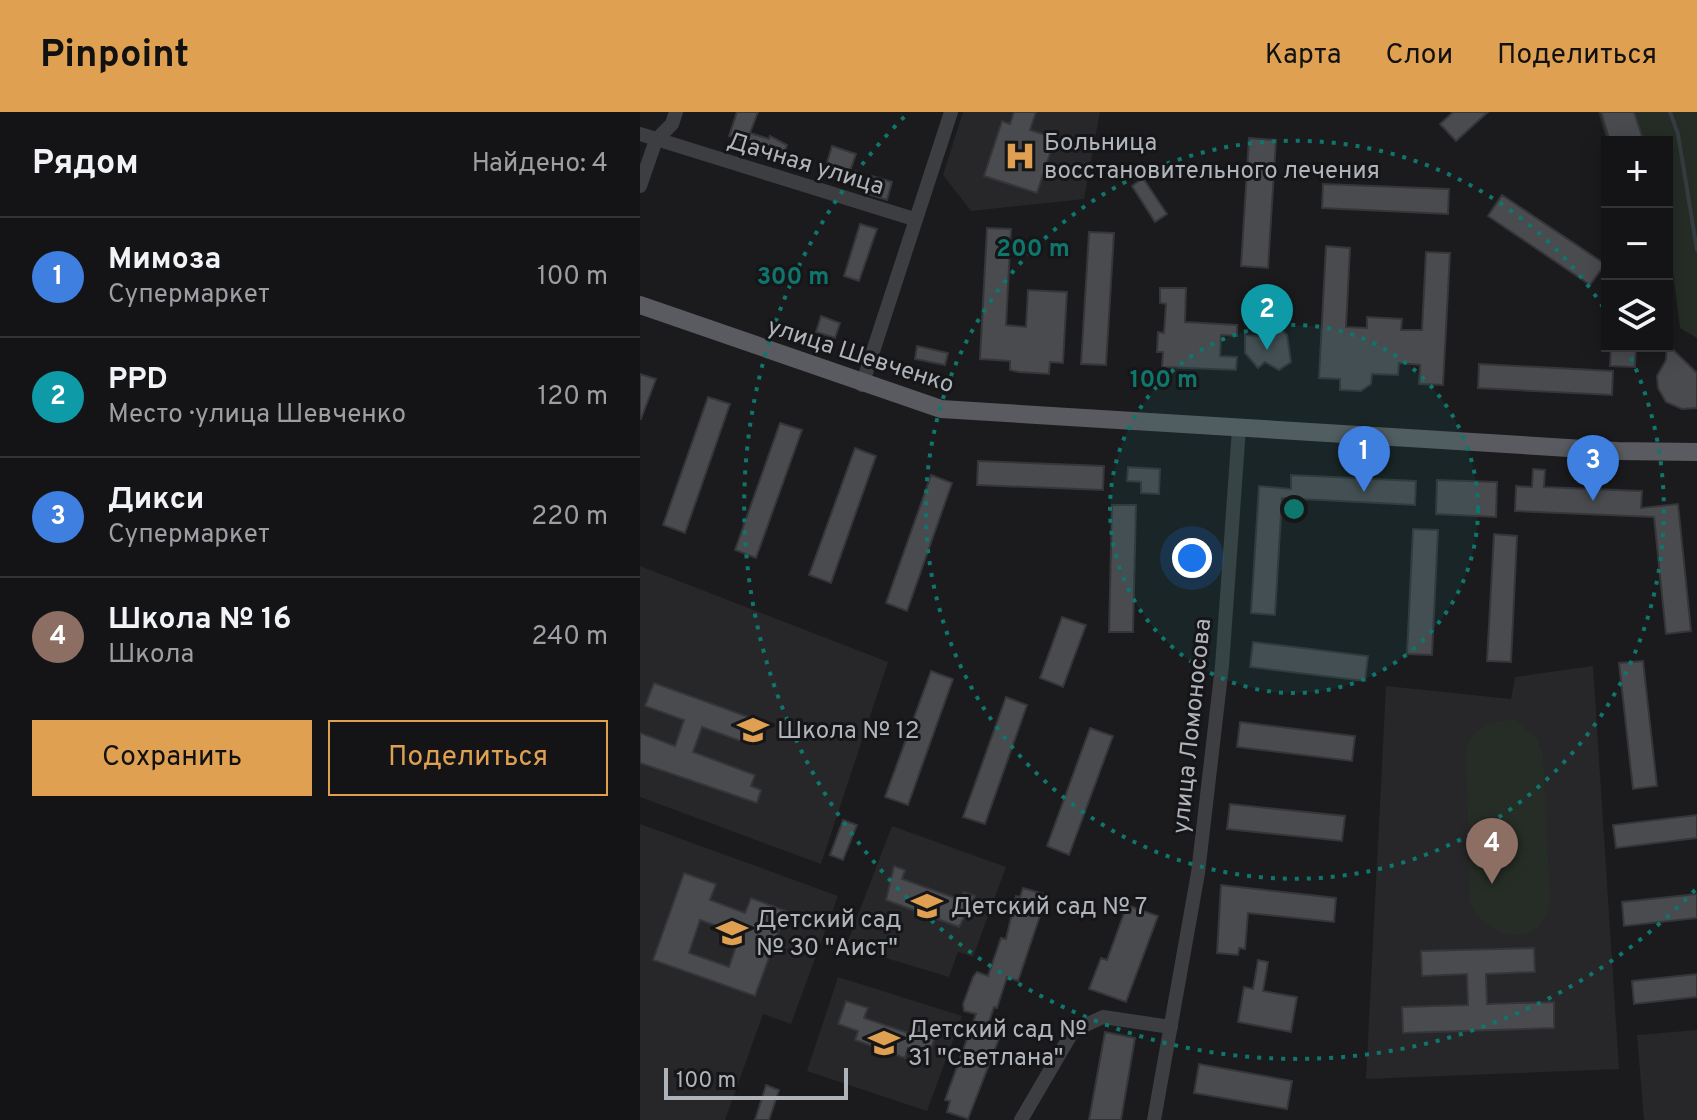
<!DOCTYPE html>
<html lang="ru">
<meta charset="utf-8">
<style>
body{margin:0;font-family:Overpass,sans-serif;background:#1d1d1f;color:#f1f3f6}
.controls{position:absolute;right:24px;top:24px;display:grid;overflow:hidden;border-radius:0px;box-shadow:0 4px 20px #0003}
.controls button{width:72px;height:72px;display:grid;place-items:center;padding:0;border:0;border-bottom:2px solid #333335;background:#141416;color:#f1f3f6;font:40px sans-serif}
.scale{position:absolute;left:24px;bottom:20px;width:184px;box-sizing:border-box;padding-left:8px;border:4px solid #afb4bb;border-top:0;font-size:22px;line-height:28px;white-space:nowrap;color:#afb4bb;-webkit-text-stroke:6px #161618;paint-order:stroke}
.you{position:absolute;left:552px;top:446px;width:28px;height:28px;margin:-20px;border:6px solid #fff;border-radius:50%;background:#1a73e8;box-shadow:0 0 0 12px #1a73e833}
.badge{display:grid;place-items:center;width:52px;height:52px;border-radius:50%;background:#dfa051;color:#fff;font-size:26px;font-weight:700}
.pin{position:absolute;translate:-50% -66px;filter:drop-shadow(0 2px 4px #0008)}
.pin::after{content:'';position:absolute;top:42px;width:28px;height:24px;background:inherit;clip-path:polygon(0 0,100% 0,50% 100%)}
.list{margin:0;padding:0;list-style:none}
h2{display:flex;justify-content:space-between;align-items:center;height:104px;margin:0;padding:0 32px;font-size:34px}
h2 small{font-size:26px;font-weight:400;color:#9d9ea1}
.list li{display:grid;grid-template-columns:52px 1fr auto;gap:24px;align-items:center;box-sizing:border-box;height:120px;padding:0 32px;border-top:2px solid #333335}
.list b{display:block;font-size:30px;white-space:nowrap}
.list p{margin:0;font-size:26px;white-space:nowrap;color:#9d9ea1}
.list em{font-size:26px;font-style:normal;color:#9d9ea1}
.actions{display:flex;gap:16px;padding:24px 32px}
.actions a{flex:1;padding:18px 0;border:2px solid #dfa051;border-radius:0px;text-align:center;font-size:28px;color:#dfa051}
.actions .main{background:#dfa051;color:#111}
.icon{flex:none;width:44px;height:44px;fill:none;stroke:currentColor;stroke-width:2;stroke-linecap:round;stroke-linejoin:round}
.map{position:relative;flex:none;width:1057px;height:1008px;overflow:hidden}
header{display:flex;align-items:center;gap:48px;box-sizing:border-box;height:112px;padding:0 40px;background:#dfa051;color:#111}
header strong{font-size:38px}
nav{display:flex;gap:44px;margin-inline-start:auto;font-size:28px}
main{display:flex}
aside{flex:1;background:#141416}
.map>svg:first-child{display:block}
.built{fill:#27272a}
.green{fill:#252d26}
.lines{fill:none;stroke-linecap:round;stroke-linejoin:round}
.stream{stroke:#343d42;stroke-width:4}
.building{fill:#4a4b4f;stroke:#353639;stroke-width:2;fill-rule:evenodd}
.minor{stroke:#3c3e41;stroke-width:14}
.major{stroke:#595b60;stroke-width:18}
.ring{fill:none;stroke:#0f766e;stroke-width:4;stroke-dasharray:4 8}
.labels{text-anchor:middle;stroke-width:6;stroke-linejoin:round;paint-order:stroke}
.poi-label{font-size:24px;fill:#afb4bb;stroke:#161618;text-anchor:start}
.street-label{font-size:24px;fill:#afb4bb;stroke:#161618}
.centre{fill:#0f766e;stroke:#161618;stroke-width:4}
.ring-label{font-size:24px;text-anchor:middle;font-weight:bold;fill:#0f766e;stroke:#161618;stroke-width:6;stroke-linejoin:round;paint-order:stroke}
</style>
<header>
<strong>Pinpoint</strong>
<nav><a>Карта</a><a>Слои</a><a>Поделиться</a></nav>
</header>
<main>
<aside>
<h2>Рядом<small>Найдено: 4</small></h2>
<ul class="list">
<li><span class="badge" style="background:#3f7fe0">1</span><div><b>Мимоза</b><p>Супермаркет</p></div><em>100 m</em></li>
<li><span class="badge" style="background:#0f9aa8">2</span><div><b>PPD</b><p>Место · улица Шевченко</p></div><em>120 m</em></li>
<li><span class="badge" style="background:#3f7fe0">3</span><div><b>Дикси</b><p>Супермаркет</p></div><em>220 m</em></li>
<li><span class="badge" style="background:#8d6e63">4</span><div><b>Школа № 16</b><p>Школа</p></div><em>240 m</em></li>
</ul>
<div class="actions"><a class="main">Сохранить</a><a>Поделиться</a></div>
</aside>
<div class="map">
<svg width="1057" height="1008" viewBox="0 0 1057 1008">
<rect width="100%" height="100%" fill="#1b1b1d"/>
<path class="built" d="M 323,0 L 460,0 L 444,87 L 331,99 L 303,63 Z
M 0,454 L 248,550 L 181,752 L 0,685 Z
M 953,554 L 979,957 L 726,967 L 746,574 L 871,587 L 875,565 Z
M 0,712 L 198,784 L 151,912 L 123,902 L 85,1008 L 0,1008 Z
M 252,714 L 366,755 L 333,845 L 318,840 L 309,865 L 206,834 Z
M 198,865 L 322,904 L 287,999 L 167,959 Z
M 1057,918 L 1057,1008 L 1004,1008 L 997,923 Z"/>
<path class="green" d="M 958,0 L 1057,0 L 1057,226 L 1040,216 L 1031,142 L 1027,139 L 1027,30 L 967,30 Z
M 874,608 L 896,625 L 903,641 L 910,787 C 903,839 852,829 830,793 L 826,638 C 835,614 849,609 874,608 Z"/>
<g class="lines">
<path class="stream" d="M 1030,0 L 1038,22 L 1057,138"/>
</g>
<path class="building" d="M 97,0 L 118,0 L 110,21 L 129,27 L 130,24 L 147,33 L 141,50 L 115,41 L 118,34 L 89,24 Z
M 374,0 L 396,0 L 390,18 L 415,26 L 397,81 L 344,64 L 362,9 L 370,12 Z
M 813,0 L 848,0 L 816,29 L 800,12 Z
M 961,0 L 994,0 L 1004,30 L 970,30 Z
M 609,26 L 636,28 L 628,156 L 601,154 Z
M 192,34 L 216,42 L 209,62 L 186,54 Z
M 232,64 L 252,70 L 247,88 L 228,82 Z
M 503,66 L 527,102 L 515,110 L 492,74 Z
M 683,72 L 809,77 L 808,102 L 682,96 Z
M 862,83 L 965,152 L 950,173 L 848,104 Z
M 220,112 L 237,117 L 219,169 L 204,164 Z
M 347,116 L 371,117 L 366,213 L 386,215 L 388,178 L 427,180 L 423,251 L 410,250 L 409,262 L 379,260 L 370,258 L 370,249 L 340,247 Z
M 449,120 L 474,121 L 466,253 L 441,252 Z
M 686,134 L 710,136 L 706,215 L 727,216 L 727,205 L 762,207 L 761,218 L 782,218 L 786,140 L 810,141 L 803,273 L 779,272 L 780,253 L 759,251 L 758,263 L 732,262 L 731,272 L 721,279 L 700,278 L 700,267 L 679,266 Z
M 520,176 L 546,176 L 545,210 L 597,213 L 597,224 L 581,223 L 580,244 L 597,245 L 596,258 L 522,255 L 523,240 L 517,240 L 518,220 L 524,221 L 526,192 L 520,191 Z
M 181,204 L 200,211 L 195,226 L 176,220 Z
M 639,215 L 647,223 L 651,250 L 639,258 L 625,250 L 618,256 L 605,241 L 605,223 L 628,225 Z
M 1027,232 L 1057,261 L 1057,296 L 1042,297 L 1026,290 L 1018,276 L 1017,264 L 1026,248 Z
M 277,234 L 308,241 L 305,253 L 275,247 Z
M 971,234 L 996,234 L 995,255 L 970,254 Z
M 839,252 L 973,259 L 972,283 L 838,276 Z
M 0,262 L 16,267 L 1,307 L 0,307 Z
M 68,285 L 90,292 L 45,421 L 23,413 Z
M 140,311 L 162,318 L 116,446 L 95,438 Z
M 215,336 L 236,344 L 191,471 L 169,463 Z
M 338,349 L 464,354 L 463,378 L 337,373 Z
M 488,355 L 520,357 L 519,382 L 501,381 L 501,370 L 487,369 Z
M 893,357 L 905,358 L 904,375 L 1002,379 L 1001,396 L 1038,392 L 1051,519 L 1026,522 L 1014,405 L 875,399 L 876,374 L 892,375 Z
M 291,363 L 312,371 L 267,499 L 246,491 Z
M 651,363 L 776,369 L 775,393 L 642,386 L 635,503 L 611,501 L 619,374 L 651,377 Z
M 797,368 L 857,370 L 856,405 L 796,402 Z
M 472,393 L 496,393 L 493,520 L 469,520 Z
M 773,417 L 798,418 L 792,543 L 767,542 Z
M 854,422 L 877,424 L 871,550 L 847,549 Z
M 422,505 L 446,513 L 423,575 L 400,566 Z
M 613,530 L 728,544 L 725,569 L 610,555 Z
M 1003,549 L 1017,674 L 993,677 L 979,551 Z
M 291,559 L 313,567 L 268,693 L 245,685 Z
M 14,571 L 117,608 L 109,632 L 62,615 L 53,640 L 115,663 L 111,674 L 121,678 L 117,691 L 0,651 L 0,621 L 35,634 L 44,608 L 5,594 Z
M 366,585 L 387,593 L 345,712 L 323,705 Z
M 600,610 L 715,624 L 712,649 L 597,635 Z
M 450,616 L 473,624 L 429,743 L 407,734 Z
M 590,692 L 705,704 L 702,729 L 587,717 Z
M 1057,703 L 1057,726 L 976,736 L 973,713 Z
M 203,708 L 217,713 L 203,748 L 190,743 Z
M 254,754 L 265,758 L 262,767 L 321,788 L 324,780 L 335,784 L 319,815 L 246,788 Z
M 44,761 L 76,772 L 70,788 L 105,801 L 111,786 L 146,799 L 115,884 L 13,848 ZM 60,808 L 100,822 L 89,855 L 49,841 Z
M 581,773 L 696,786 L 694,810 L 608,801 L 605,837 L 599,836 L 598,843 L 577,841 Z
M 383,776 L 407,783 L 378,869 L 367,865 L 357,896 L 354,895 L 346,919 L 360,924 L 328,1007 L 307,1000 L 310,989 L 305,988 L 336,902 L 324,899 L 323,892 L 333,865 L 337,860 L 348,864 L 361,826 L 366,827 L 376,784 L 380,785 Z
M 1057,782 L 1057,806 L 984,814 L 982,790 Z
M 487,793 L 518,804 L 486,890 L 449,877 L 461,846 L 467,848 Z
M 894,836 L 895,860 L 846,862 L 847,892 L 914,890 L 914,916 L 763,921 L 762,895 L 828,893 L 827,862 L 782,864 L 781,839 Z
M 618,848 L 628,850 L 623,879 L 657,885 L 651,920 L 598,910 L 604,875 L 613,877 Z
M 1057,862 L 1057,885 L 994,892 L 992,869 Z
M 206,889 L 228,896 L 224,906 L 271,922 L 274,911 L 297,919 L 289,943 L 268,936 L 265,946 L 215,928 L 218,919 L 198,912 Z
M 465,920 L 495,926 L 481,1008 L 449,1008 Z
M 559,952 L 652,969 L 647,997 L 554,981 Z
M 126,973 L 139,978 L 129,1008 L 115,1008 Z"/>
<g class="lines">
<path class="minor" d="M 0,22 L 274,107
M 0,74 L 16,28 L 32,12 L 36,0
M 222,273 L 311,0
M 381,1008 L 433,919 L 463,905 L 531,915
M 514,1008 L 558,761 L 582,554 L 599,316"/>
<path class="major" d="M 0,193 L 301,297 L 977,339 L 1057,340"/>
</g>
<circle cx="654" cy="397" r="184" fill="#0f766e" fill-opacity=".12"/>
<g class="ring">
<circle cx="654" cy="397" r="184"/>
<path d="M986 235A369 369 0 1 1 967 201"/>
<path d="M1055 778A553 553 0 1 1 266 3"/>
</g>
<defs>
<symbol id="hospital-bare" viewBox="-9 -9 18 18"><path d="M-5-5h3v3.5h4V-5h3V5h-3V1.5h-4V5h-3Z" fill="#dfa051" stroke="#161618" stroke-width="2.5" paint-order="stroke"/></symbol>
<symbol id="school-bare" viewBox="-9 -9 18 18"><path d="M0-5L7-2L0 1L-7-2ZM-4 1L0 2.5L4 1V4Q0 6-4 4Z" fill="#dfa051" stroke="#161618" stroke-width="2.5" paint-order="stroke"/></symbol>
</defs>
<g fill-rule="evenodd">
<use href="#hospital-bare" x="358" y="22" width="44" height="44"/>
<use href="#school-bare" x="91" y="596" width="44" height="44"/>
<use href="#school-bare" x="265" y="772" width="44" height="44"/>
<use href="#school-bare" x="70" y="799" width="44" height="44"/>
<use href="#school-bare" x="222" y="909" width="44" height="44"/>
</g>
<g class="labels">
<g class="poi-label">
<text x="404" y="38">Больница<tspan x="404" dy="28">восстановительного лечения</tspan></text>
<text x="137" y="626">Школа № 12</text>
<text x="311" y="802">Детский сад № 7</text>
<text x="116" y="815">Детский сад<tspan x="116" dy="28">№ 30 "Аист"</tspan></text>
<text x="268" y="925">Детский сад №<tspan x="268" dy="28">31 "Светлана"</tspan></text>
</g>
<g class="street-label">
<text transform="translate(166 51) rotate(17)" y="8">Дачная улица</text>
<text transform="translate(221 243) rotate(18)" y="8">улица Шевченко</text>
<text transform="translate(551 614) rotate(-84)" y="8">улица Ломоносова</text>
</g>
</g>
<circle cx="654" cy="397" r="12" class="centre"/>
<g class="ring-label">
<text x="393" y="144">200 m</text>
<text x="153" y="172">300 m</text>
<text x="524" y="275">100 m</text>
</g>
</svg>
<div class="controls">
<button>+</button>
<button>−</button>
<button><svg class="icon" aria-label="layers" viewBox="0 0 24 24"><path d="M12 4l9 5-9 5-9-5zM3 14l9 5 9-5"/></svg></button>
</div>
<div class="scale">100 m</div>
<div class="you"></div>
<div class="pin badge" style="left:724px;top:380px;background:#3f7fe0">1</div>
<div class="pin badge" style="left:627px;top:238px;background:#0f9aa8">2</div>
<div class="pin badge" style="left:953px;top:389px;background:#3f7fe0">3</div>
<div class="pin badge" style="left:852px;top:772px;background:#8d6e63">4</div>
</div>
</main>
